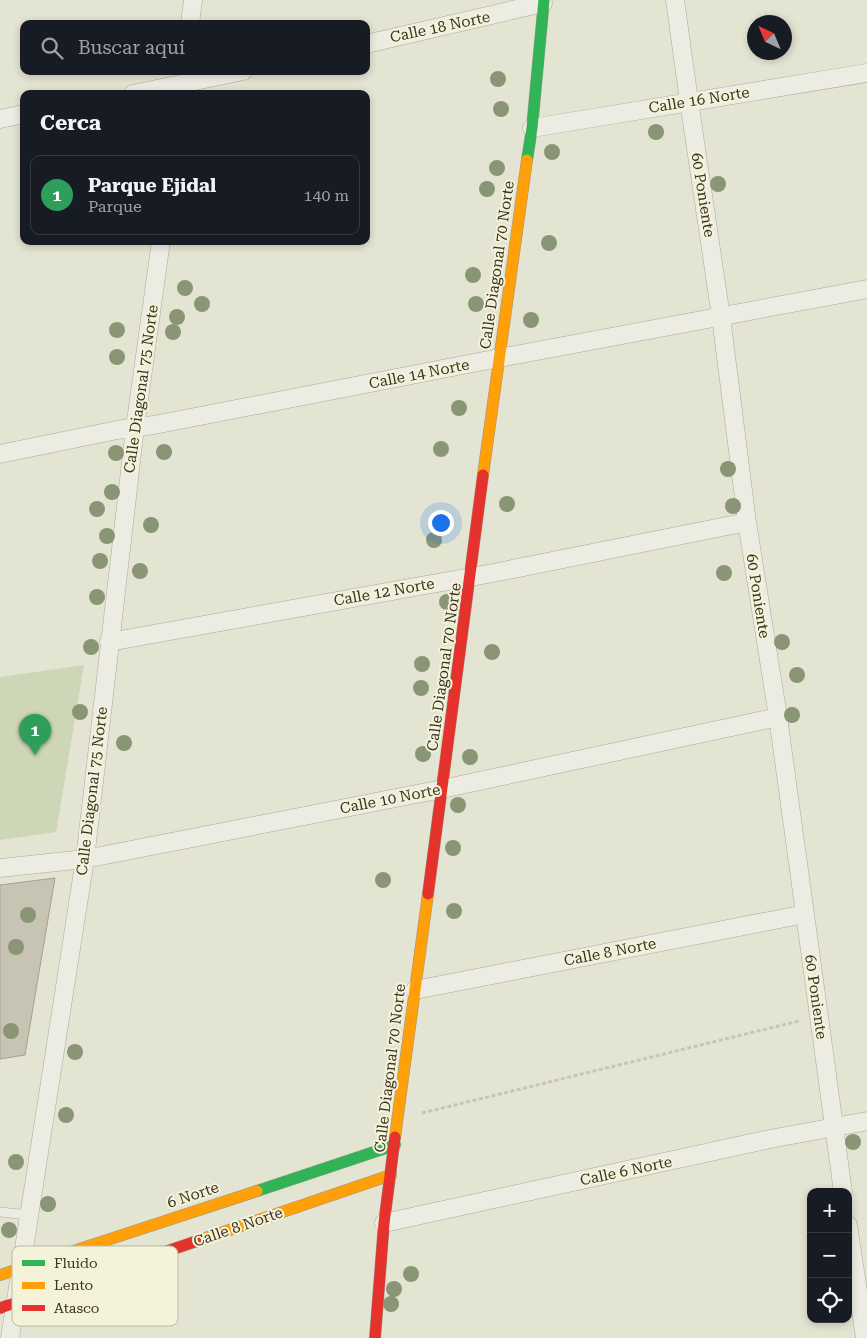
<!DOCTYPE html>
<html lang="es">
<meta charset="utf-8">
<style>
body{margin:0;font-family:"Roboto Serif",serif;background:#242831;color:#f1f3f6}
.controls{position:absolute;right:15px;bottom:15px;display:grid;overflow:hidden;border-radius:10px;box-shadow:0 2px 8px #0003}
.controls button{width:45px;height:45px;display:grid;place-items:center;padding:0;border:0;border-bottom:1px solid #363941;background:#171b24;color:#f1f3f6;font:25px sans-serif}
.compass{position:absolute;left:747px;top:15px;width:45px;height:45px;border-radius:50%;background:#171b24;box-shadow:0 2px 8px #0003;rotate:316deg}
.you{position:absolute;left:440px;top:522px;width:18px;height:18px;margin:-12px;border:4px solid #fff;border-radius:50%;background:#1a73e8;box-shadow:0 0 0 8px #1a73e833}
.badge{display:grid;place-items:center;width:32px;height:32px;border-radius:50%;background:#d93025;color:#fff;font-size:16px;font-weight:700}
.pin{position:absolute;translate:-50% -41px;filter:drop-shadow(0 1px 2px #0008)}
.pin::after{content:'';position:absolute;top:26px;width:18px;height:15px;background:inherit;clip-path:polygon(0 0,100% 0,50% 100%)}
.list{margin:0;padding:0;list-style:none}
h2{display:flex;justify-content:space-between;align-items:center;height:65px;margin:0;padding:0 20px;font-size:21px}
h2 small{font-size:16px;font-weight:400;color:#9ea1a6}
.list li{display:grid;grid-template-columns:32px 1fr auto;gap:15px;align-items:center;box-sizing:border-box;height:80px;margin:0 10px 10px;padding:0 10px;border:1px solid #363941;border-radius:10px}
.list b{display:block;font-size:19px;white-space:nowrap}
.list p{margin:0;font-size:16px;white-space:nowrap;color:#9ea1a6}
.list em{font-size:16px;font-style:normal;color:#9ea1a6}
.icon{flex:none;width:28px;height:28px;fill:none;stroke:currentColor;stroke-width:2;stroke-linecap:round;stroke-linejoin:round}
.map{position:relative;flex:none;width:867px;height:1338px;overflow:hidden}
.search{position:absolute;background:#171b24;box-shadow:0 2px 8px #0003;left:20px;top:20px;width:350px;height:55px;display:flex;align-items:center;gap:12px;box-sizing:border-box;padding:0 18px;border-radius:10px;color:#9ea1a6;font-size:19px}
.panel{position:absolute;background:#171b24;box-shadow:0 2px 8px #0003;left:20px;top:90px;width:350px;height:155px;border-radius:10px}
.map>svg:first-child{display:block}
.green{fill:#cdd6b6}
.building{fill:#c8c4b3;stroke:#a5a091}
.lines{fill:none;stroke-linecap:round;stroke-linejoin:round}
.lane-casing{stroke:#aaa99b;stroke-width:10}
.street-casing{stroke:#aaa99b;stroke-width:19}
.fast-casing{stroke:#9a988b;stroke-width:12}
.slow-casing{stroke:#9a988b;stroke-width:12}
.jam-casing{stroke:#9a988b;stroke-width:12}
.path{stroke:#c6c5ba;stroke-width:3;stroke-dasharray:4 2.5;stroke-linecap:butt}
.lane{stroke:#edece3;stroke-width:9}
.street{stroke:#edece3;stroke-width:18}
.fast{stroke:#30b455;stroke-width:11}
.slow{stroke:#ff9f0a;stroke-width:11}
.jam{stroke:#e5322d;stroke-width:11}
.tree{fill:#8a9576}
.labels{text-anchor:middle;stroke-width:4;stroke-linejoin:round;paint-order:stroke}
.street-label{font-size:15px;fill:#3a3322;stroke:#f4f3da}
.key{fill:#f4f3da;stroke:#bcb9a3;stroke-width:1}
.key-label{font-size:14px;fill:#3a3322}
</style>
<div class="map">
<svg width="867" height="1338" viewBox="0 0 867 1338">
<rect width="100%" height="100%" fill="#e4e4d3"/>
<path class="green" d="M 84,665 L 56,832 L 0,840 L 0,677 Z"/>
<path class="building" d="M 55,878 L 25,1055 L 0,1059 L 0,885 Z"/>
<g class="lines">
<defs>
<path id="lane" d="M 0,1212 L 29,1215"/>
<path id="street" d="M 675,0 L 689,101 L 721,317 L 747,522 L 778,717 L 843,1192
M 190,24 L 193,0
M 366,44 L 543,3
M 133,94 L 243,71
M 0,119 L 24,114
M 532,128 L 867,73
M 0,454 L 117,430 L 154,425 L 499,358 L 867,289
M 109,642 L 493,573 L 747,522
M 0,868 L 85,859 L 442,789 L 778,717
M 415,990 L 805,914
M 384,1223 L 770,1139 L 867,1121
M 848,1225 L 865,1338
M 10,1338 L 85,859 L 135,428 L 161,241"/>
<path id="fast" d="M 527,160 L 532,128 L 544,0
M 257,1191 L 395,1145"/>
<path id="slow" d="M 483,475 L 527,160
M 395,1137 L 428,894
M 197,1241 L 391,1175
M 0,1275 L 257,1191"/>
<path id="jam" d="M 428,894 L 483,475
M 0,1308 L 197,1241
M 375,1338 L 384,1223 L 395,1137"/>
</defs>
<use href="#lane" class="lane-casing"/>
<use href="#street" class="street-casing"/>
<use href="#fast" class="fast-casing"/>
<use href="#slow" class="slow-casing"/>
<use href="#jam" class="jam-casing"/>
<path class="path" d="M 422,1113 L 799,1021"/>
<use href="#lane" class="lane"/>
<use href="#street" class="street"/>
<use href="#fast" class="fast"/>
<use href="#slow" class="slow"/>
<use href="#jam" class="jam"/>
</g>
<g class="tree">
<circle cx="498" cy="79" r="8"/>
<circle cx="501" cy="109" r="8"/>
<circle cx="656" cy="132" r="8"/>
<circle cx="552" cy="152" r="8"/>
<circle cx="497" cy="168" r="8"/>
<circle cx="718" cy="184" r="8"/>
<circle cx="487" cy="189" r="8"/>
<circle cx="549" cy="243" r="8"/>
<circle cx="473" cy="275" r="8"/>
<circle cx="185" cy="288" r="8"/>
<circle cx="202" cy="304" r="8"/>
<circle cx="476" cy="304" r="8"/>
<circle cx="177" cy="317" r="8"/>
<circle cx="531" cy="320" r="8"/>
<circle cx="117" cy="330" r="8"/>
<circle cx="173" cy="332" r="8"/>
<circle cx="117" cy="357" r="8"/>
<circle cx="459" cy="408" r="8"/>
<circle cx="441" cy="449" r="8"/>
<circle cx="164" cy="452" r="8"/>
<circle cx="116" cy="453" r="8"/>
<circle cx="728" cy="469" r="8"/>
<circle cx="112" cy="492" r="8"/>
<circle cx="507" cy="504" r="8"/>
<circle cx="733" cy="506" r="8"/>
<circle cx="97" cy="509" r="8"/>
<circle cx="151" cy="525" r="8"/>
<circle cx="107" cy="536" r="8"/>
<circle cx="434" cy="540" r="8"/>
<circle cx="100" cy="561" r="8"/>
<circle cx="140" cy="571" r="8"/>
<circle cx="724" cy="573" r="8"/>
<circle cx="97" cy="597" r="8"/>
<circle cx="447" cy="602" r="8"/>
<circle cx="782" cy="642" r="8"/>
<circle cx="91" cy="647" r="8"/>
<circle cx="492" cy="652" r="8"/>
<circle cx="422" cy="664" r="8"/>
<circle cx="797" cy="675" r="8"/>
<circle cx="421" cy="688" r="8"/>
<circle cx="80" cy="712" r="8"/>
<circle cx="792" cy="715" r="8"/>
<circle cx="124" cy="743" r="8"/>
<circle cx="423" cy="754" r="8"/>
<circle cx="470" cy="757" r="8"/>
<circle cx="458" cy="805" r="8"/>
<circle cx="453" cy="848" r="8"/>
<circle cx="383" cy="880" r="8"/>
<circle cx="454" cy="911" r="8"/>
<circle cx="28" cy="915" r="8"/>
<circle cx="16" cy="947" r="8"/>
<circle cx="11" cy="1031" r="8"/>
<circle cx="75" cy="1052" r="8"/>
<circle cx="66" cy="1115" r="8"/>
<circle cx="853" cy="1142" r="8"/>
<circle cx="16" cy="1162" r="8"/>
<circle cx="48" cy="1204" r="8"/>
<circle cx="9" cy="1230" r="8"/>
<circle cx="411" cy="1274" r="8"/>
<circle cx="394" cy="1289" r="8"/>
<circle cx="391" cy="1304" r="8"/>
</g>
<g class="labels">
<g class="street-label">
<text transform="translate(440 27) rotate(-12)" y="5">Calle 18 Norte</text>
<text transform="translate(699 100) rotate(-9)" y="5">Calle 16 Norte</text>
<text transform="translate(703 195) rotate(81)" y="5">60 Poniente</text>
<text transform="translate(497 265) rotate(-82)" y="5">Calle Diagonal 70 Norte</text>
<text transform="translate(419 374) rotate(-11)" y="5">Calle 14 Norte</text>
<text transform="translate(141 389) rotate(-82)" y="5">Calle Diagonal 75 Norte</text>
<text transform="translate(384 592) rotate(-10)" y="5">Calle 12 Norte</text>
<text transform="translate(758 596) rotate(81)" y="5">60 Poniente</text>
<text transform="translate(444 667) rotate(-82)" y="5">Calle Diagonal 70 Norte</text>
<text transform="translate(92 791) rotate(-83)" y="5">Calle Diagonal 75 Norte</text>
<text transform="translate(390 799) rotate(-11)" y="5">Calle 10 Norte</text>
<text transform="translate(610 952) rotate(-11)" y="5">Calle 8 Norte</text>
<text transform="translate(816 997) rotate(82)" y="5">60 Poniente</text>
<text transform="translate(390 1068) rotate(-83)" y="5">Calle Diagonal 70 Norte</text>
<text transform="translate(626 1171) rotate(-12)" y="5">Calle 6 Norte</text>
<text transform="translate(193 1195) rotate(-18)" y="5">6 Norte</text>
<text transform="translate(238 1227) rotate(-19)" y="5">Calle 8 Norte</text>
</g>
</g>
<rect x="12" y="1246" width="166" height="80" rx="8" class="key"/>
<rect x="22" y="1260" width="23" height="6" fill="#30b455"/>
<rect x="22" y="1282" width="23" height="7" fill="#ff9f0a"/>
<rect x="22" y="1305" width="23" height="6" fill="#e5322d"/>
<g class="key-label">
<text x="54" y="1268">Fluido</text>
<text x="54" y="1290">Lento</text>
<text x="54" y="1313">Atasco</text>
</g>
</svg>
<div class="controls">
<button>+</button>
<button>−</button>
<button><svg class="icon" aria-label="locate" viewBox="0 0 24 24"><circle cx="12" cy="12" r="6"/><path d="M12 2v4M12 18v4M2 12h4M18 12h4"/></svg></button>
</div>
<svg class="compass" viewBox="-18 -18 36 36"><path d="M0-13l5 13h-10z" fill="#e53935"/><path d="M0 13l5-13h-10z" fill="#9ea1a6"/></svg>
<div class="you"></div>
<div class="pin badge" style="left:35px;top:755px;background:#2e9e5b">1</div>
<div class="search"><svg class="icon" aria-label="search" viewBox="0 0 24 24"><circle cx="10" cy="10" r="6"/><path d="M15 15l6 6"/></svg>Buscar aquí</div>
<section class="panel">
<h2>Cerca<small></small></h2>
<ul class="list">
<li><span class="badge" style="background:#2e9e5b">1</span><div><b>Parque Ejidal</b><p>Parque</p></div><em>140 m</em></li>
</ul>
</section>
</div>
